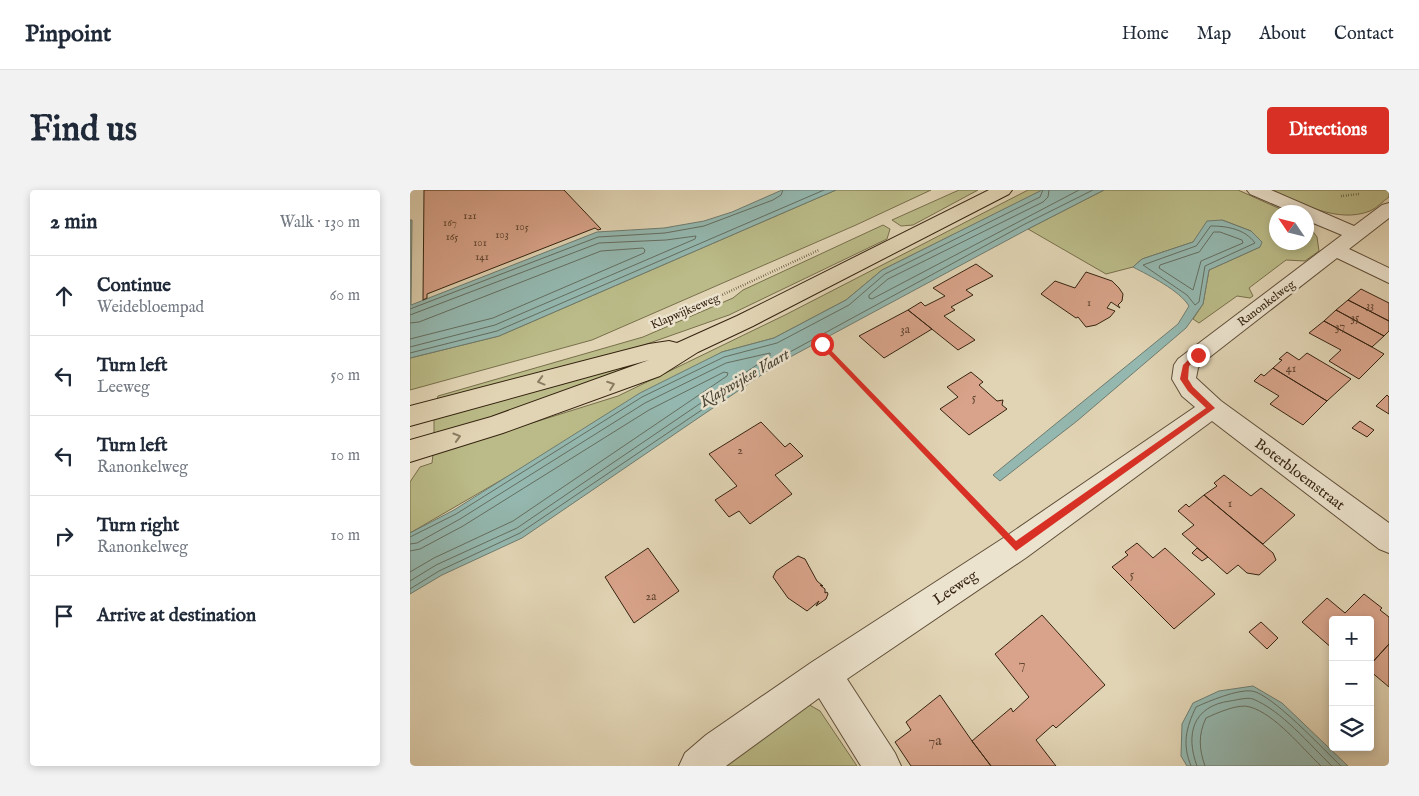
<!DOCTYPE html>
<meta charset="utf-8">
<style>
body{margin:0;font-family:"IM FELL English",serif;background:#f2f2f3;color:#1f2937}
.controls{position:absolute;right:15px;bottom:15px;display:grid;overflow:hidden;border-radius:5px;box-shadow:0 2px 8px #0003}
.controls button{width:45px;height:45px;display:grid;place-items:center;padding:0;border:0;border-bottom:1px solid #e0e1e3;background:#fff;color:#1f2937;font:25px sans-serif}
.compass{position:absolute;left:859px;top:15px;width:45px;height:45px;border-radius:50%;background:#fff;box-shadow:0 2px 8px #0003;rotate:305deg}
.stop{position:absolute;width:15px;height:15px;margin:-11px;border:4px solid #d93025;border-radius:50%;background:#fff}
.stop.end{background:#d93025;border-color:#fff;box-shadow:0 1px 5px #0008}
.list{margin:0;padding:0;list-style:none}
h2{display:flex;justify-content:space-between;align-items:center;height:65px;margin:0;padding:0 20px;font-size:21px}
h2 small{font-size:16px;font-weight:400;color:#747a83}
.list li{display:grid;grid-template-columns:32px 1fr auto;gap:15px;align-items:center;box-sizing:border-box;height:80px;padding:0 20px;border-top:1px solid #e0e1e3}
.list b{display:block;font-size:19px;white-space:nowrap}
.list p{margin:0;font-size:16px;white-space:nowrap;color:#747a83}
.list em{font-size:16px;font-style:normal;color:#747a83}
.icon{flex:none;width:28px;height:28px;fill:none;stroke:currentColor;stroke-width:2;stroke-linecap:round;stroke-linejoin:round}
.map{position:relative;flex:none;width:979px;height:576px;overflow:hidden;border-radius:5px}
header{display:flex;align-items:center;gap:30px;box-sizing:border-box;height:70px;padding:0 25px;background:#fff;border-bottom:1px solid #e0e1e3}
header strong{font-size:24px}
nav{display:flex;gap:28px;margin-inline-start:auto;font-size:18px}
.intro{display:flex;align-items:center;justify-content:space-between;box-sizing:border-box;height:120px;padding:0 30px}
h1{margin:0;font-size:35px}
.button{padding:12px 22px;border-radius:5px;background:#d93025;color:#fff;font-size:18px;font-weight:700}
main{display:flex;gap:30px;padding:0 30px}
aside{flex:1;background:#fff;border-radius:5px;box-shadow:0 2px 8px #0003}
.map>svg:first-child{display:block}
.green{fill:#babb88;stroke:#786f4c}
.water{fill:#94b8b0;stroke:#6e7c70}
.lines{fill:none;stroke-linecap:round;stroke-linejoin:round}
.shore{stroke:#646e60;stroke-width:1}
.building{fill:#d8a38a;stroke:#352310}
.minor-casing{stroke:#604f39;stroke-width:2}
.major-casing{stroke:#352310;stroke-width:2}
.path-far1{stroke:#352310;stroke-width:2.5;stroke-dasharray:0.5 2;stroke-linecap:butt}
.path{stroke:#352310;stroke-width:3;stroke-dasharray:1 2.5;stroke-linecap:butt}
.minor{fill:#ece3ce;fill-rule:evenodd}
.major{fill:#e1d4b4;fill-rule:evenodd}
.oneway{stroke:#8b7c62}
.route{fill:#d93025}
.labels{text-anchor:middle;stroke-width:5;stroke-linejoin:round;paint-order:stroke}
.far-number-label{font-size:11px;fill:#5e432e}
.far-street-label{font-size:12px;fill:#352310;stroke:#ece3ce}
.number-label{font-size:12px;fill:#5e432e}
.street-label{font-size:15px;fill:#352310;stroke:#ece3ce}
.near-number-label{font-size:15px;fill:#5e432e}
.water-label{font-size:16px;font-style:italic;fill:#4d4838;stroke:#ece3ce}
</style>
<header>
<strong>Pinpoint</strong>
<nav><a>Home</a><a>Map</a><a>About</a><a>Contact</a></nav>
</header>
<div class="intro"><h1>Find us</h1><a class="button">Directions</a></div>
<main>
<aside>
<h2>2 min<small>Walk · 130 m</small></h2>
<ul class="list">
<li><svg class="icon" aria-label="ahead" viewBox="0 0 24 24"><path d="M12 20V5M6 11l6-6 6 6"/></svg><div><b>Continue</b><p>Weidebloempad</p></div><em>60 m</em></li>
<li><svg class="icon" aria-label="left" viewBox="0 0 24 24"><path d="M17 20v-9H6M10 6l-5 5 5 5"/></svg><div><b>Turn left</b><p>Leeweg</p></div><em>50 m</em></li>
<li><svg class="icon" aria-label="left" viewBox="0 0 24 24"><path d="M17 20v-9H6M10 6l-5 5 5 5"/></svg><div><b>Turn left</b><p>Ranonkelweg</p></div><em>10 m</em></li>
<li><svg class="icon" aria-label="right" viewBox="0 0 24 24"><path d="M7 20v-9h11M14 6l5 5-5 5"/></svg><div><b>Turn right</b><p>Ranonkelweg</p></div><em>10 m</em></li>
<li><svg class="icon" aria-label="arrive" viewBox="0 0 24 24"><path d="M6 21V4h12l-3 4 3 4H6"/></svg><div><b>Arrive at destination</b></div></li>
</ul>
</aside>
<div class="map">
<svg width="979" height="576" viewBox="0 0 979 576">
<rect width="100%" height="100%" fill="#e1d4b4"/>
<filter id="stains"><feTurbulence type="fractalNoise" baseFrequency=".004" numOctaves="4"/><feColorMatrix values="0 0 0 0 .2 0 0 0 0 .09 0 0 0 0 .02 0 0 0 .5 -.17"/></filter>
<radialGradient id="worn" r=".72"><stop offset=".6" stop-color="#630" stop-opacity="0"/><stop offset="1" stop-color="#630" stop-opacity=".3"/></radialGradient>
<path class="green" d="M 426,0 L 521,0 L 446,35 L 182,150 L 0,200 L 0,168 L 89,146 Z
M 549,0 L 568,0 L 503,35 L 491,36 L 482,30 Z
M 618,0 L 633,0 L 472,80 L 436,110 L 364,148 L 312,162 L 0,343 L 0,292 L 10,277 L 22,273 L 23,264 L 208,206 L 375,125 Z
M 694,0 L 828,0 L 877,22 L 866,22 L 866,52 L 896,52 L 897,34 L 907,47 L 909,61 L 895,71 L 876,70 L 839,98 L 843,106 L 840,108 L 827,106 L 789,133 L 783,129 L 793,114 L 799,80 L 850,57 L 841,41 L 812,30 L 783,52 L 732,69 L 723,77 L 696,84 L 618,39 Z
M 862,0 L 979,0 L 979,7 C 973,11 967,18 960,21 C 927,34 891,13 862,0 Z
M 473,35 L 480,39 L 477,49 L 319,125 L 217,161 L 26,212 L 28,206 L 233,147 L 323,108 L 333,100 Z
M 238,168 L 243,172 L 163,203 L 24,245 L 24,229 Z
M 396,513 L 410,521 L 447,576 L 311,576 Z"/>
<path class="water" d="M 372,0 L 426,0 L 89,146 L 0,168 L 0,30 L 2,30 L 1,115 L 187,42 L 254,38 L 294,31 L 322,22 Z
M 632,0 L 694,0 L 618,39 L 369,173 L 112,348 L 32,385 L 0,404 L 0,343 L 44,320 L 230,203 L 312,162 L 364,148 L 436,110 L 472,80 Z
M 812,30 L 841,41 L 852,52 L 850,57 L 799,80 L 793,114 L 776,138 L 667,231 L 590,291 L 583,285 L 768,134 L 779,116 C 769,100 740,86 723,77 L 732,69 L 783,52 L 797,31 Z
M 843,496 L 872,513 L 938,576 L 777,576 L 771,566 L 772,534 L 783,513 L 809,501 Z"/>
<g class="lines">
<path class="shore" d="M 639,0 L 638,7 L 633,12 L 478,89 L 459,105 L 459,108 L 462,109 L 669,0
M 801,36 C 817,36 835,39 845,53 L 795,76 L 789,112 L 785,115 L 777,105 L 733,75 L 786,56 Z
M 804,42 L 810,42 L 832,50 L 833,53 L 791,71 L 783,100 L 749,78 L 750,75 L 789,62 Z
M 0,119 L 188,47 L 255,43 L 294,36 L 363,10 L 371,5 L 373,0
M 0,125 L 189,53 L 256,50 L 286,46 L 285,49 L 85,135 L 0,157
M 0,133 L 9,132 L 191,61 L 233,58 L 235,60 L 234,63 L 83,128 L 0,149
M 0,163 L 87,141 L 414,0
M 0,347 L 46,324 L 232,207 L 314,167 L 367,153 L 439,115 L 475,84 L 630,7 L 633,0
M 0,354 L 7,353 L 50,329 L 235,213 L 316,173 L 360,163 L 360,166 L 107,338 L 26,375 L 0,391
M 0,361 L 10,359 L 53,336 L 239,220 L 314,182 L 318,183 L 317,186 L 103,331 L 24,368 L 0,382
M 0,399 L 29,381 L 110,343 L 367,169 L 615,34 L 683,0
M 781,576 C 772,554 776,538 786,517 C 799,511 828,499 842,501 C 862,504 914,560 931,576
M 787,576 C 775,544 783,516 820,511 C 827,510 837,507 843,509 C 872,521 899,554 922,576
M 795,576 C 789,559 788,545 796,528 C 807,523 829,513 840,517 C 865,524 892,558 911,576"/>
</g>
<path class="building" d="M 14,0 L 154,0 L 191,39 L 188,40 L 185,38 L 17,104 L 17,108 L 13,110 Z
M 566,74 L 583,86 L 556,100 L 563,105 L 541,117 L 545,120 L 534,126 L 565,150 L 548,160 L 498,120 L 511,112 L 515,116 L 535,106 L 523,98 Z
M 676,82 L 702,91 L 709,98 L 713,104 L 712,111 L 708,115 L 710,118 L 701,112 L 697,118 L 705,121 L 700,127 L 686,135 L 676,137 L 668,127 L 666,128 L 631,104 L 645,91 L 665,98 Z
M 951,99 L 979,113 L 979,131 L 938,110 Z
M 938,110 L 979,131 L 979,141 L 974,146 L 926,120 Z
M 498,120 L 522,139 L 474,168 L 449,146 Z
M 926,120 L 974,146 L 962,157 L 914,131 Z
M 914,131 L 962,157 L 974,164 L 949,189 L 919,171 L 931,160 L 899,143 Z
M 877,162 L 889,170 L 897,163 L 941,189 L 917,211 L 863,178 L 872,170 L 869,169 Z
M 863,178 L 917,211 L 893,235 L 860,214 L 869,206 L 844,191 L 851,184 L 854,186 Z
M 561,182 L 573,192 L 569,195 L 587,211 L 593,210 L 592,215 L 597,219 L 559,245 L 530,219 L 548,207 L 537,197 Z
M 977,205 L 979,207 L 979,224 L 966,216 Z
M 950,231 L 964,240 L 957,247 L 942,238 Z
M 351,232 L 375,257 L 380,253 L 393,266 L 365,285 L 382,304 L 340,334 L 329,321 L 319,327 L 305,310 L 327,296 L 299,264 Z
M 814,285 L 841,306 L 851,298 L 885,325 L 853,354 L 794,305 L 807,296 L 804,293 Z
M 794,305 L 863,363 L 866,370 L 849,385 L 837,383 L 828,375 L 817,384 L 772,344 L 784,335 L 768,321 L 776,314 L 779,317 Z
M 727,353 L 743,368 L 755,358 L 805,404 L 764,439 L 702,377 L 718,365 L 715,362 Z
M 238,358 L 269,401 L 224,433 L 195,387 Z
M 787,358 L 798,367 L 792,371 L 782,363 Z
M 388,366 L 395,369 L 407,391 L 413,396 L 410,395 L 415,399 L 415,403 L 417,402 L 418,404 L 416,409 L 406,416 L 409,411 L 397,421 L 378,408 L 363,387 L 366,381 Z
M 954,404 L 972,418 L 970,420 L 979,427 L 979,454 L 960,475 L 960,430 L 923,430 L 923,459 L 892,432 L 917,408 L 935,423 Z
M 632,425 L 695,495 L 646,538 L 643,535 L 626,550 L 646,576 L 581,576 L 562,551 L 601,518 L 603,522 L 619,507 L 585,464 Z
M 851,432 L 868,448 L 857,459 L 839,442 Z
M 979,454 L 979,497 L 960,481 L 960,475 Z
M 530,505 L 562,551 L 581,576 L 501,576 L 485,552 L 501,540 L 496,532 Z"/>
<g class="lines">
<defs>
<path id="minor" d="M 837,0 L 861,0 L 944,36 L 972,15 L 979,13 L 979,28 L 939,59 L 979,78 L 979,93 L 927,68 L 792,173 L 788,178 L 786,188 L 811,211 L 979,333 L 979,363 L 969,359 L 802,231 L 617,367 L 437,489 L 485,563 L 491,576 L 451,576 L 409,508 L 316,576 L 269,576 L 275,563 L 296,545 L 402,472 L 595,347 L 785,217 L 772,206 L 762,189 L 764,175 L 768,169 L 932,45 L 896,30 L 896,22 L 882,22 L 840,4 Z"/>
<path id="major" d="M 579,0 L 602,0 L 599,4 L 343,136 L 288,162 L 250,186 L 93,243 L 0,272 L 0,250 L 81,227 L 239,170 L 0,236 L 0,216 L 239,154 L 259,151 L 267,153 L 327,126 Z"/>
</defs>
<use href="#minor" class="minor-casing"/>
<use href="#major" class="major-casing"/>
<path class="path-far1" d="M 931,6 L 949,4
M 258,130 L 409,60"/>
<path class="path" d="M 412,154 L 583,333"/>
<use href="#minor" class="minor"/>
<use href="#major" class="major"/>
</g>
<defs><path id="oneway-chevron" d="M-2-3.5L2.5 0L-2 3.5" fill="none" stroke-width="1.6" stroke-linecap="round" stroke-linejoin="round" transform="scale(1.25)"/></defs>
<g class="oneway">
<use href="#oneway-chevron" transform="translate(131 191) rotate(165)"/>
<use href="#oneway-chevron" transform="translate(201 195) rotate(-20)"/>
<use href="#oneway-chevron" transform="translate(47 247) rotate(-17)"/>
</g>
<path class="route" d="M 412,151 L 606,351 L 796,218 L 778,201 L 770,189 L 773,175 L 785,163 L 791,165 L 779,176 L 778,189 L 783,197 L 805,218 L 606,361 L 410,155 L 409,154 Z"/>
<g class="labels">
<g class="far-number-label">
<text x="60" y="29">121</text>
<text x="40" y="36">167</text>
<text x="112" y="40">105</text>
<text x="92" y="48">103</text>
<text x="42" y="50">165</text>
<text x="70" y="56">101</text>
<text x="72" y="70">141</text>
<text x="679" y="116">1</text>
<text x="960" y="119">33</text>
</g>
<g class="far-street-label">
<text transform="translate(856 113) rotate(-37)" y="4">Ranonkelweg</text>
<text transform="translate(275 121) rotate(-23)" y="4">Klapwijkseweg</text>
</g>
<g class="number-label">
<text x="945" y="131">35</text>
<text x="930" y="140">37</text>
<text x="495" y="143">3a</text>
<text x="881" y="182">41</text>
<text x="564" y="211">5</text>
<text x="330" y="264">2</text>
<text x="820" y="317">1</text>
<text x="722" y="388">5</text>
<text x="241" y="410">2a</text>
</g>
<g class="street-label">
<text transform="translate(890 284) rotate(37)" y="5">Boterbloemstraat</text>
<text transform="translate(545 397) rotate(-34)" y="5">Leeweg</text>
</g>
<g class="near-number-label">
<text x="612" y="478">7</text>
<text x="525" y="555">7a</text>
</g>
<g class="water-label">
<text transform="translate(334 187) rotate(-30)" y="6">Klapwijkse Vaart</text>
</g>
</g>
<rect width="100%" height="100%" filter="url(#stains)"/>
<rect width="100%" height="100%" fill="url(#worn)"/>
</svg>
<div class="controls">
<button>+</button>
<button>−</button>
<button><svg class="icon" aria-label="layers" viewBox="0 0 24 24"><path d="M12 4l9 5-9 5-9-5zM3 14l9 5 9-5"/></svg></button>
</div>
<svg class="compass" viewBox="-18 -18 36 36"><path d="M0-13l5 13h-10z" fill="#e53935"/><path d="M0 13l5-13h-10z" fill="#747a83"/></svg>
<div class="stop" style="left:412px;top:154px"></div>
<div class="stop end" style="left:788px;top:165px"></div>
</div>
</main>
